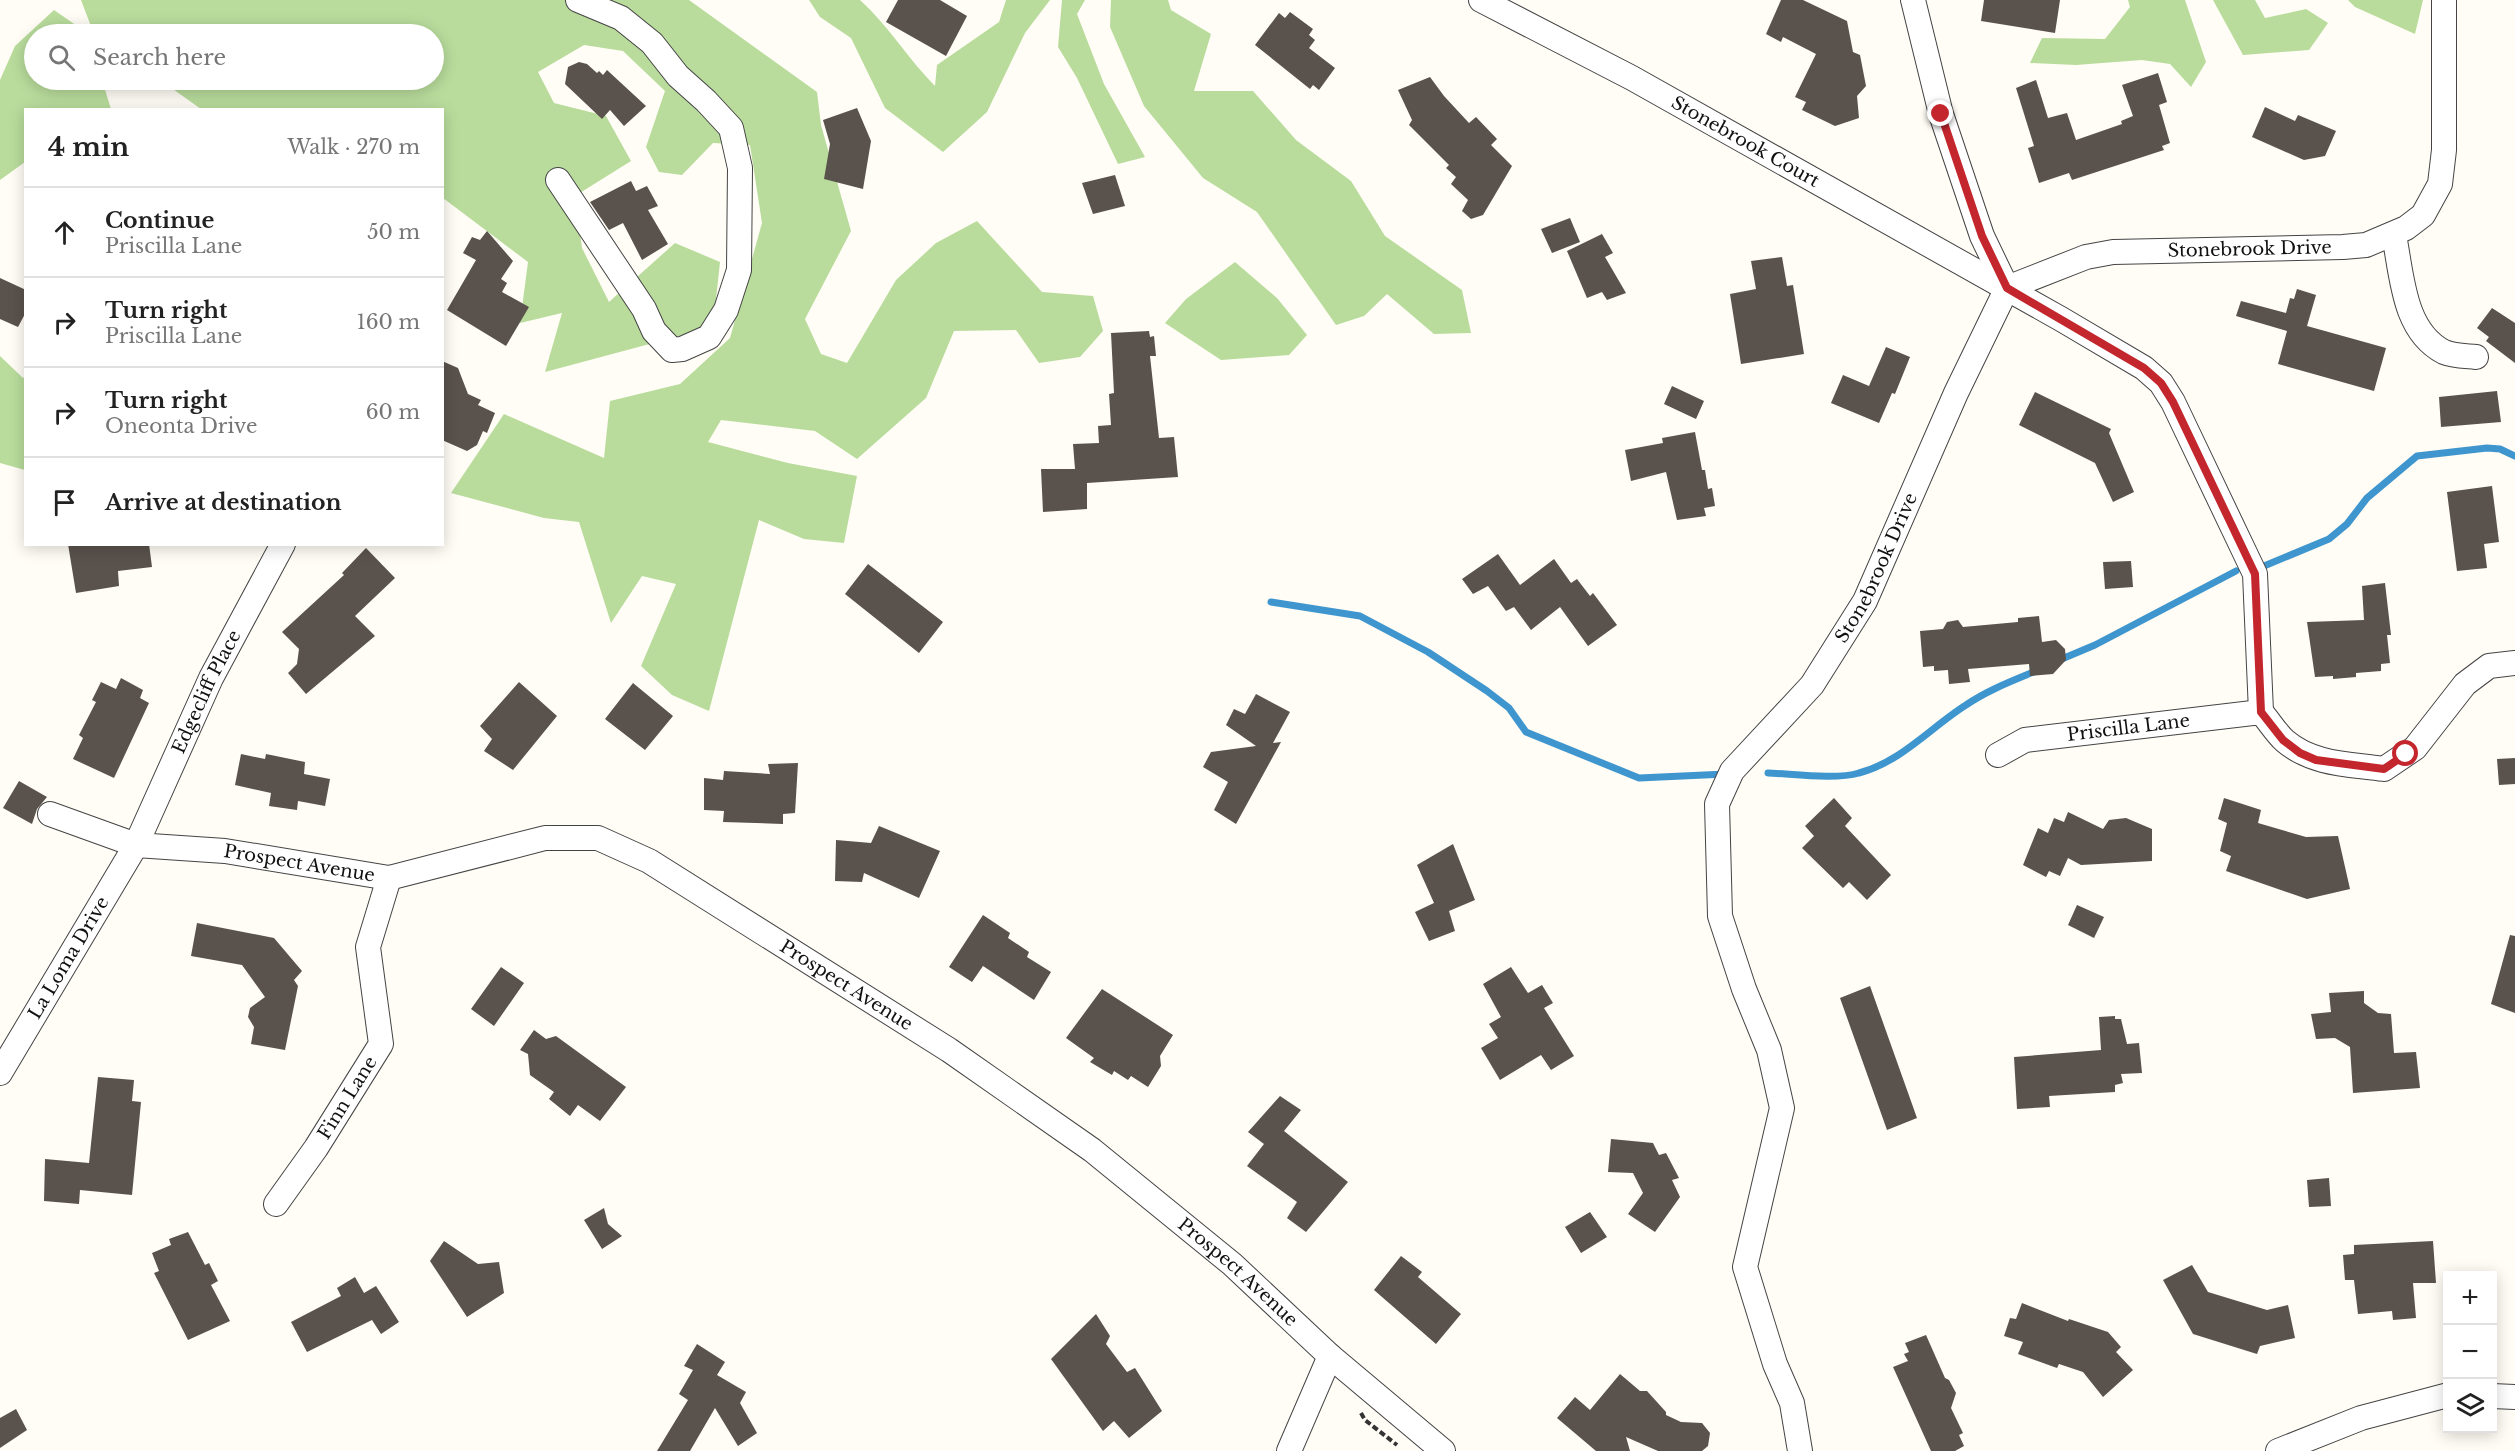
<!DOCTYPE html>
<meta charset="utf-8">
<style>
body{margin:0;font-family:"Libre Baskerville",serif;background:#f6f6f6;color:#222}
.controls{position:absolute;right:18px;bottom:18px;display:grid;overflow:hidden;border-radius:0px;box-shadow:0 3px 15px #0003}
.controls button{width:54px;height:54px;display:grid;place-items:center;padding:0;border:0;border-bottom:2px solid #e0e0e0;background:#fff;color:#222;font:30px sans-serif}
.stop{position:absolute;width:18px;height:18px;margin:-14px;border:4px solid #c4262e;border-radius:50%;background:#fff}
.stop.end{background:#c4262e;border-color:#fff;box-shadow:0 2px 6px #0008}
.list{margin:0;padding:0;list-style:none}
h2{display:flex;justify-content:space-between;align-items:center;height:78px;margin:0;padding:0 24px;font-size:26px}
h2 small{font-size:20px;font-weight:400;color:#767676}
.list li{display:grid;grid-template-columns:39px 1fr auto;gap:18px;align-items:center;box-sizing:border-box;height:90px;padding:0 24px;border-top:2px solid #e0e0e0}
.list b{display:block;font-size:22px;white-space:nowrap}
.list p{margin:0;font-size:20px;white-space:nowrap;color:#767676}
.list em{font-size:20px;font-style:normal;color:#767676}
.icon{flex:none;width:33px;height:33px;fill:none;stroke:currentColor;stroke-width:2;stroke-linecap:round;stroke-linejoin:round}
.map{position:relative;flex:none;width:2515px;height:1451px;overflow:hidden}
.search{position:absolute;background:#fff;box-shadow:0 3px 15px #0003;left:24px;top:24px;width:420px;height:66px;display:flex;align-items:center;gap:15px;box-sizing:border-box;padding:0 21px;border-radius:33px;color:#767676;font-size:22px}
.panel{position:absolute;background:#fff;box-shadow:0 3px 15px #0003;left:24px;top:108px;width:420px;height:438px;border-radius:0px}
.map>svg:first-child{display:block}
.forest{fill:#b9dc9c}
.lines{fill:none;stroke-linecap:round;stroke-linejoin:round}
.stream{stroke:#3f96cf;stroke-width:7}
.building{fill:#5a524d}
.minor-casing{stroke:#444;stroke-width:26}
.path{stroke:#333;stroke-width:4;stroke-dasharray:6 3;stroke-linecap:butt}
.minor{stroke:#fff;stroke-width:24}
.route{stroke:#c4262e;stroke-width:8}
.labels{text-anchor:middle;stroke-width:6;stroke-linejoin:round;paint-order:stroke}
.street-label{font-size:18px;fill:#111;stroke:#fff}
</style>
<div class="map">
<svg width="2515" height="1451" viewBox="0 0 2515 1451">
<rect width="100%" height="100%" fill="#fffdf5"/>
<path class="forest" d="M 81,0 L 689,0 L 817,92 L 821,125 L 851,231 L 805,319 L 821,354 L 847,363 L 896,280 L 936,243 L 977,221 L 1042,292 L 1093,296 L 1103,331 L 1080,357 L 1039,363 L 1016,330 L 954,331 L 926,398 L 857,459 L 815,431 L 721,420 L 708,442 L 788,463 L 857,476 L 844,543 L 804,539 L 759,520 L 709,711 L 672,695 L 641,666 L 676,584 L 642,576 L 611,623 L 579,522 L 544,518 L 451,493 L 504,414 L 604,458 L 610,401 L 680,384 L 730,338 L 762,223 L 750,145 L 713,143 L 682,175 L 659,172 L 646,147 L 665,91 L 623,51 L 584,45 L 538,72 L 554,103 L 606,116 L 631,161 L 575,196 L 582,248 L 609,302 L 675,243 L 720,262 L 713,327 L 545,372 L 562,313 L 520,323 L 528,262 L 443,198 L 442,110 L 201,109 L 160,80 L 434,80 L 434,34 L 100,34 L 92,29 Z
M 809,0 L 860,0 C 888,25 908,59 935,86 L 937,65 L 999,22 L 1006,0 L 1050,0 L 1025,33 L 987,112 L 943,152 L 885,108 L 851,38 L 820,17 Z
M 1062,0 L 1085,0 L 1077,14 L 1104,84 L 1145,157 L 1118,164 L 1077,78 L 1058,47 Z
M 1111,0 L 1168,0 L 1171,10 L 1211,34 L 1194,91 L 1253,91 L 1296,140 L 1351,181 L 1385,236 L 1462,290 L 1471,333 L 1434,334 L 1387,294 L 1364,316 L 1336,325 L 1257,212 L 1203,178 L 1144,106 L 1110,27 Z
M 2128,0 L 2185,0 L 2206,62 L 2191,87 L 2170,64 L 2142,60 L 2076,65 L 2030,63 L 2042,38 L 2105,39 L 2130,7 Z
M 2213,0 L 2255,0 L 2265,18 L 2306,9 L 2328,23 L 2309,50 L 2243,55 Z
M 2348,0 L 2423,0 L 2415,34 L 2355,7 Z
M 54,10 L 80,28 L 83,34 L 34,34 L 34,80 L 102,80 L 111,109 L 26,110 L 25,162 L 0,180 L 0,80 L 15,46 Z
M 1235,262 L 1277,298 L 1307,335 L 1289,355 L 1221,360 L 1165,323 L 1186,299 Z
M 0,356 L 23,378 L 25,376 L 25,470 L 0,463 Z"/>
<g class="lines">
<path class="stream" d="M 2264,566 L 2329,539 L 2347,524 L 2367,498 L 2417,456 L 2487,448 L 2500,449 L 2515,456
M 1271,602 L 1360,616 L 1428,652 L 1487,691 L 1509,708 L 1526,732 L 1639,778 L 1726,774
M 2057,661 L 2095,645 L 2236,571
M 1768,773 C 1793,774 1836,780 1859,773 C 1901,762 1931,727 1966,705 C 1988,690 2012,681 2036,671"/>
</g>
<path class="building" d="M 898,0 L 940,0 L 967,16 L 946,56 L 886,22 Z
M 1781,0 L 1803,0 L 1847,21 L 1853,52 L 1860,55 L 1866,86 L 1857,96 L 1859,118 L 1835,126 L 1802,110 L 1806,102 L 1795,97 L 1816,54 L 1783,37 L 1781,42 L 1766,34 Z
M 1984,0 L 2060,0 L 2055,33 L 1981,21 Z
M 1290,12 L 1313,29 L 1309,35 L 1315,40 L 1309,48 L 1335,68 L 1319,90 L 1313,85 L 1310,89 L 1255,45 L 1279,13 L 1285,18 Z
M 579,62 L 587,64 L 597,73 L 599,71 L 603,75 L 607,70 L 646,106 L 624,126 L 610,110 L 602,119 L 565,84 L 568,67 Z
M 2158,73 L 2167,102 L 2159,105 L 2170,143 L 2162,146 L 2164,150 L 2072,180 L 2069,173 L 2039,183 L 2028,148 L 2034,146 L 2016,88 L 2036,80 L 2048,118 L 2067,113 L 2076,140 L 2122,124 L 2121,121 L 2133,116 L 2122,85 Z
M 1430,77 L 1444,96 L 1469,123 L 1476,117 L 1497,139 L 1491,145 L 1512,166 L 1483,215 L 1471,219 L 1462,211 L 1468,200 L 1451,184 L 1456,177 L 1446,168 L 1449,165 L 1409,125 L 1412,120 L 1398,90 Z
M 2265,107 L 2295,121 L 2298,115 L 2336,131 L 2325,156 L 2304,160 L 2252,137 Z
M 857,108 L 871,141 L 863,189 L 824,179 L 830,144 L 823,120 Z
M 1115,175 L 1125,206 L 1093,214 L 1082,183 Z
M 631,181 L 636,191 L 647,186 L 658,206 L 648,210 L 668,244 L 642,260 L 623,223 L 609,230 L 590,202 Z
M 1570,218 L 1580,242 L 1552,253 L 1541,229 Z
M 487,231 L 513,261 L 501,279 L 507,283 L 502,292 L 529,307 L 506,346 L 447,310 L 476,260 L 463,253 L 472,237 L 480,240 Z
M 1602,234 L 1613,253 L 1605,257 L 1626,293 L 1607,300 L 1602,292 L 1587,298 L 1567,251 Z
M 1782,257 L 1787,286 L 1793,285 L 1804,354 L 1741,364 L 1730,294 L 1756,289 L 1751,261 Z
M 0,278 L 26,290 L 26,312 L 18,327 L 0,319 Z
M 2297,289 L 2316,295 L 2307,326 L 2386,348 L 2374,391 L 2278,364 L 2287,331 L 2236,316 L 2241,301 L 2286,313 L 2290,298 L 2294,299 Z
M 2492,308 L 2515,323 L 2515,363 L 2486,341 L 2489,337 L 2477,328 Z
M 1149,331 L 1150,337 L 1154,336 L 1156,356 L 1150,356 L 1159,438 L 1174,437 L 1178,477 L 1087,483 L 1087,509 L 1043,512 L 1041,469 L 1075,469 L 1073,444 L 1099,443 L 1098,426 L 1111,425 L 1109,394 L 1114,393 L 1111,333 Z
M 1886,347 L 1910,357 L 1895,394 L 1892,393 L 1879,423 L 1831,403 L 1843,375 L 1869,386 Z
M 442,361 L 458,368 L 468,394 L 481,400 L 478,405 L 495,413 L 487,433 L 483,431 L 477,445 L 467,451 L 442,440 Z
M 1672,386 L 1704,401 L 1696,419 L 1664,404 Z
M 2497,391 L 2501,422 L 2441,427 L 2439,397 Z
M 2035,392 L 2111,429 L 2109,433 L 2134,492 L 2113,502 L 2095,463 L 2019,425 Z
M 1695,432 L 1702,470 L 1705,470 L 1708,489 L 1712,488 L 1715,506 L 1704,508 L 1706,516 L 1677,520 L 1666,472 L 1631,481 L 1625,450 L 1663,443 L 1662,438 Z
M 2492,486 L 2499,542 L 2484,544 L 2487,568 L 2457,571 L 2447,492 Z
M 68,544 L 149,544 L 152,567 L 118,571 L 119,586 L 76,593 Z
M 366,548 L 395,578 L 355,616 L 375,636 L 306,694 L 288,673 L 297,664 L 299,649 L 282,632 L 344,575 L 342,573 Z
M 1498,554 L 1520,585 L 1554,559 L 1571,583 L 1577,579 L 1590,596 L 1593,593 L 1617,625 L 1588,646 L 1560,607 L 1531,630 L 1514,607 L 1506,611 L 1488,586 L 1473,594 L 1462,579 Z
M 2131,561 L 2133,587 L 2105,589 L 2103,562 Z
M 868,564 L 943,622 L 919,653 L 845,594 Z
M 2385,583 L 2391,635 L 2387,635 L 2390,663 L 2381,664 L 2381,671 L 2356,673 L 2356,677 L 2333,679 L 2333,676 L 2315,677 L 2307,622 L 2364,620 L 2362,586 Z
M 2039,616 L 2042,642 L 2056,640 L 2065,649 L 2066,660 L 2053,674 L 2030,676 L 2029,664 L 1968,669 L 1970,682 L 1949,684 L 1948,670 L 1934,671 L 1934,666 L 1923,667 L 1920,631 L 1943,629 L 1947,622 L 1958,620 L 1963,627 L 2018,622 L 2018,618 Z
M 121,678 L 143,690 L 140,698 L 149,703 L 114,778 L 73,759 L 83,738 L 79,735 L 96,702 L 92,700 L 101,682 L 116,689 Z
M 519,682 L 557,716 L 513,770 L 484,751 L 492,739 L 480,726 Z
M 633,683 L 673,716 L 645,750 L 605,719 Z
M 1256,694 L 1290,712 L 1273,743 L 1281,742 L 1236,824 L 1214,810 L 1228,782 L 1203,767 L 1211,752 L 1256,746 L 1226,725 L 1234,709 L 1245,714 Z
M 241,754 L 265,759 L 266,754 L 305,762 L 304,774 L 330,779 L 325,806 L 298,801 L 297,810 L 269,806 L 271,793 L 235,785 Z
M 2515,758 L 2515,784 L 2499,785 L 2497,759 Z
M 798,763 L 795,813 L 783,814 L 783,824 L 723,822 L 724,811 L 704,810 L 704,778 L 723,780 L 724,771 L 770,774 L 768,764 Z
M 19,781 L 47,797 L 37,809 L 32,824 L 3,808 Z
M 1834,798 L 1852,818 L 1845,826 L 1891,875 L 1867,900 L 1849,882 L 1843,888 L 1802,848 L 1814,836 L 1805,826 Z
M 2224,798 L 2261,810 L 2258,823 L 2306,837 L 2338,836 L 2350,889 L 2307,899 L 2226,871 L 2231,856 L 2220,851 L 2227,823 L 2218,819 Z
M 2068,812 L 2103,829 L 2109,820 L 2126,818 L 2152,829 L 2152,861 L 2081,865 L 2068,858 L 2060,876 L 2049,871 L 2046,877 L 2023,865 L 2038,828 L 2048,833 L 2054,818 L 2064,822 Z
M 879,826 L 940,851 L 919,898 L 864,873 L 862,882 L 835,881 L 836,840 L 871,843 Z
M 1453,844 L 1475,900 L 1449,911 L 1455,931 L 1429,941 L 1415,912 L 1434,903 L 1417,865 Z
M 2077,905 L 2104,917 L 2094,938 L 2068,925 Z
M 983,915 L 1010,933 L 1008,938 L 1029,952 L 1027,957 L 1051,972 L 1034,1000 L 983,966 L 972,982 L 949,967 Z
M 197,923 L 274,938 L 302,971 L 294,980 L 298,986 L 285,1050 L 251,1044 L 254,1027 L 248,1017 L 250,1008 L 265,997 L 242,965 L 191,956 Z
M 2510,935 L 2515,936 L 2515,1013 L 2491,1004 Z
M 501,967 L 524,983 L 494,1026 L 471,1009 Z
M 1511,967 L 1528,993 L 1542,985 L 1553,1003 L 1544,1008 L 1574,1056 L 1551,1070 L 1541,1055 L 1500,1080 L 1481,1048 L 1498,1038 L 1489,1024 L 1501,1017 L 1483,984 Z
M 1870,986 L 1917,1118 L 1887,1130 L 1840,998 Z
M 1102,989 L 1173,1035 L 1160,1056 L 1161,1066 L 1148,1087 L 1131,1076 L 1128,1080 L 1114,1071 L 1112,1075 L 1090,1062 L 1094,1058 L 1066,1038 Z
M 2364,991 L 2364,1003 L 2378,1013 L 2391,1014 L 2394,1053 L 2416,1052 L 2420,1088 L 2353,1093 L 2350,1047 L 2335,1038 L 2316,1039 L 2311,1014 L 2331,1012 L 2329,993 Z
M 2115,1016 L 2115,1019 L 2121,1019 L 2127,1044 L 2139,1043 L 2142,1073 L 2121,1074 L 2123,1083 L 2115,1085 L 2115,1092 L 2049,1096 L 2050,1107 L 2017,1109 L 2014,1057 L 2101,1050 L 2099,1017 Z
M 534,1030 L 546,1039 L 556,1036 L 626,1087 L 600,1121 L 578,1105 L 570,1116 L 549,1099 L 554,1092 L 530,1075 L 528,1054 L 520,1050 Z
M 98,1077 L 134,1080 L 132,1101 L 141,1102 L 132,1195 L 80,1190 L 79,1204 L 44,1201 L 45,1159 L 89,1163 Z
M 1280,1096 L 1301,1110 L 1284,1131 L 1348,1182 L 1306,1232 L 1287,1218 L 1297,1202 L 1247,1166 L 1264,1144 L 1248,1132 Z
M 1611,1139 L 1653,1143 L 1659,1155 L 1666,1153 L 1679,1178 L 1672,1180 L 1680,1197 L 1655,1232 L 1628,1214 L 1643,1193 L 1633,1173 L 1608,1172 Z
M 2329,1178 L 2331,1206 L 2309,1207 L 2307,1180 Z
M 604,1208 L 608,1224 L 622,1236 L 602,1249 L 584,1220 Z
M 1590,1212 L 1607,1237 L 1581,1253 L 1565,1227 Z
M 188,1232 L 205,1265 L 209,1263 L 218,1281 L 211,1285 L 230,1321 L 188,1340 L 154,1273 L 159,1271 L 152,1253 L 171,1245 L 169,1239 Z
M 444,1241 L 478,1264 L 499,1262 L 504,1293 L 467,1317 L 430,1261 Z
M 2433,1241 L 2436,1283 L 2413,1283 L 2416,1318 L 2393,1320 L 2392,1311 L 2358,1314 L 2354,1280 L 2345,1280 L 2343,1255 L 2354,1254 L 2354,1245 Z
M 1401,1256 L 1422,1272 L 1418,1277 L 1461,1314 L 1436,1344 L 1374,1290 Z
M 2192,1265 L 2208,1292 L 2267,1310 L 2288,1305 L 2295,1338 L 2260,1346 L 2257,1354 L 2193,1334 L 2163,1280 Z
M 355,1277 L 364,1293 L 376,1286 L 399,1322 L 381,1334 L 372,1320 L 307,1352 L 291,1322 L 341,1296 L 337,1288 Z
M 2022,1303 L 2068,1321 L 2069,1319 L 2108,1332 L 2121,1347 L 2116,1352 L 2133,1370 L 2103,1397 L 2083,1372 L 2059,1364 L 2057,1368 L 2018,1354 L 2023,1342 L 2004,1336 L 2010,1318 L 2016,1319 Z
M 1096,1314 L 1110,1336 L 1106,1344 L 1127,1372 L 1135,1368 L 1162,1411 L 1129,1438 L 1114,1421 L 1103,1431 L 1051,1359 Z
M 1926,1335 L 1945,1378 L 1949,1380 L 1956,1393 L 1951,1408 L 1963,1433 L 1959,1435 L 1964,1446 L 1955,1451 L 1931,1451 L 1893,1367 L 1908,1361 L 1904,1354 L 1909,1352 L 1905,1343 Z
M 697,1344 L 725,1362 L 717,1375 L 746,1392 L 740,1403 L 757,1433 L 738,1446 L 715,1408 L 690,1451 L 657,1451 L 688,1400 L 679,1394 L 693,1370 L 684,1366 Z
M 1620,1374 L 1640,1391 L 1647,1391 L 1666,1412 L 1666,1415 L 1681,1422 L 1702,1423 L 1710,1433 L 1708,1446 L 1702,1451 L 1658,1451 L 1626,1437 L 1630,1451 L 1596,1451 L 1557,1418 L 1575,1397 L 1590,1410 Z
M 16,1409 L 27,1430 L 0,1448 L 0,1418 Z"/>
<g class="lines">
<defs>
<g id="minor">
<path id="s1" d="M 1481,0 L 1632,78 L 2061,319 L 2144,368 L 2161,383 L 2173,402 L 2255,574 L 2261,712"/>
<path d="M 1913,0 L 1941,114 L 1982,236 L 2007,288"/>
<path d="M 558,180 L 644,309 L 654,331 L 672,350 L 682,349 L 709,337 L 726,310 L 739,270 L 740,168 L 731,128 L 706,101 L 678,76 L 652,43 L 621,18 L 578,0"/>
<path d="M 2394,235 C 2402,275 2403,331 2444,352 C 2453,356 2467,356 2476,357"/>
<path id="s2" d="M 1998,755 L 2025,740 L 2261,712 C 2269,721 2276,733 2285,741 C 2313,765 2350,764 2384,769 L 2415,748 L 2465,684 L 2489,666 L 2515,663"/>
<path id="s3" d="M 50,814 L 136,845 L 225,851 L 389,878 L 545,838 L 598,838 L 649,861 L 949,1050 L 1092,1150 L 1232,1264 L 1330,1356 L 1443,1451"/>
<path id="s4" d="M 0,1073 L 136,845 L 211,678 L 283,544"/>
<path id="s5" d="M 276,1204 L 316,1148 L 381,1044 L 368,947 L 389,878"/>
<path d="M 2492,1396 L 2515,1397"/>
<path d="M 1289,1451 L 1330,1356"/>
<path id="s6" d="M 1800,1451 L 1792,1403 L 1775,1364 L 1745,1267 L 1782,1108 L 1769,1050 L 1744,989 L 1720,916 L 1717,804 L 1732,771 L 1812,685 L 1865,601 L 1956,393 L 2007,288 L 2086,257 L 2113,252 L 2343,247 L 2366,245 L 2406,228 L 2423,215 L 2440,184 L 2444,150 L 2444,0"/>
<path d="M 2278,1451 L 2361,1418 L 2448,1395"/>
</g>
</defs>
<use href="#minor" class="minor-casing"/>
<path class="path" d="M 1361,1413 L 1365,1420 L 1397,1445"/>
<use href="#minor" class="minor"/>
</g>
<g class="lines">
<path class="route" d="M 1941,114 L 1982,236 L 2007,288 L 2144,368 L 2161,383 L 2173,402 L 2255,574 L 2261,712 L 2283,740 L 2300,753 L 2316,760 L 2384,769 L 2406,754"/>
</g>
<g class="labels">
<g class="street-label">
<text dy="6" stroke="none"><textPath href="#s1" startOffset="300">Stonebrook Court</textPath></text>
<text dy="6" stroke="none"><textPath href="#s6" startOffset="1516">Stonebrook Drive</textPath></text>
<text dy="6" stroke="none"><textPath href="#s6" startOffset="958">Stonebrook Drive</textPath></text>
<text dy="6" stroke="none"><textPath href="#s4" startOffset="434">Edgecliff Place</textPath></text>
<text dy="6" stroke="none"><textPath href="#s2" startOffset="135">Priscilla Lane</textPath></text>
<text dy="6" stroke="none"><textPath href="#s3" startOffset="256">Prospect Avenue</textPath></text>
<text dy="6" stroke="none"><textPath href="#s4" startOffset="134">La Loma Drive</textPath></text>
<text dy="6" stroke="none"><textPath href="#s3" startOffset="850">Prospect Avenue</textPath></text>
<text dy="6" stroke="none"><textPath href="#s5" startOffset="128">Finn Lane</textPath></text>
<text dy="6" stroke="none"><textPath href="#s3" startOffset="1336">Prospect Avenue</textPath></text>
</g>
</g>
</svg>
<div class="controls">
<button>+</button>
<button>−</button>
<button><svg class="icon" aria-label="layers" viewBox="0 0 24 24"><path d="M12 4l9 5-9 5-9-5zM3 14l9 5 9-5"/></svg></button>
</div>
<div class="stop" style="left:2406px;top:754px"></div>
<div class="stop end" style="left:1941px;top:114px"></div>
<div class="search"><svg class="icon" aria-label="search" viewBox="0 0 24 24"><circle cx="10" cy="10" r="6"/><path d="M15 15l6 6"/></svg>Search here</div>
<section class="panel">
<h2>4 min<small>Walk · 270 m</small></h2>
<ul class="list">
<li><svg class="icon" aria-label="ahead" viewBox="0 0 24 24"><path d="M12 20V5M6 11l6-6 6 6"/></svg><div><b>Continue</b><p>Priscilla Lane</p></div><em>50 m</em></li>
<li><svg class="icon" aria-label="right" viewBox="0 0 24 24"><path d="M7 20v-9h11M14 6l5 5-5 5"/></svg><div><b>Turn right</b><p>Priscilla Lane</p></div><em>160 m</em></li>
<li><svg class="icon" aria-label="right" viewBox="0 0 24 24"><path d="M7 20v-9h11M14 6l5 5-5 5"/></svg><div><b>Turn right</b><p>Oneonta Drive</p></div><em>60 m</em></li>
<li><svg class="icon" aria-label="arrive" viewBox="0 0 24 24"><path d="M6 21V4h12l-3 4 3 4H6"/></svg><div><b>Arrive at destination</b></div></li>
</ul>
</section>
</div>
